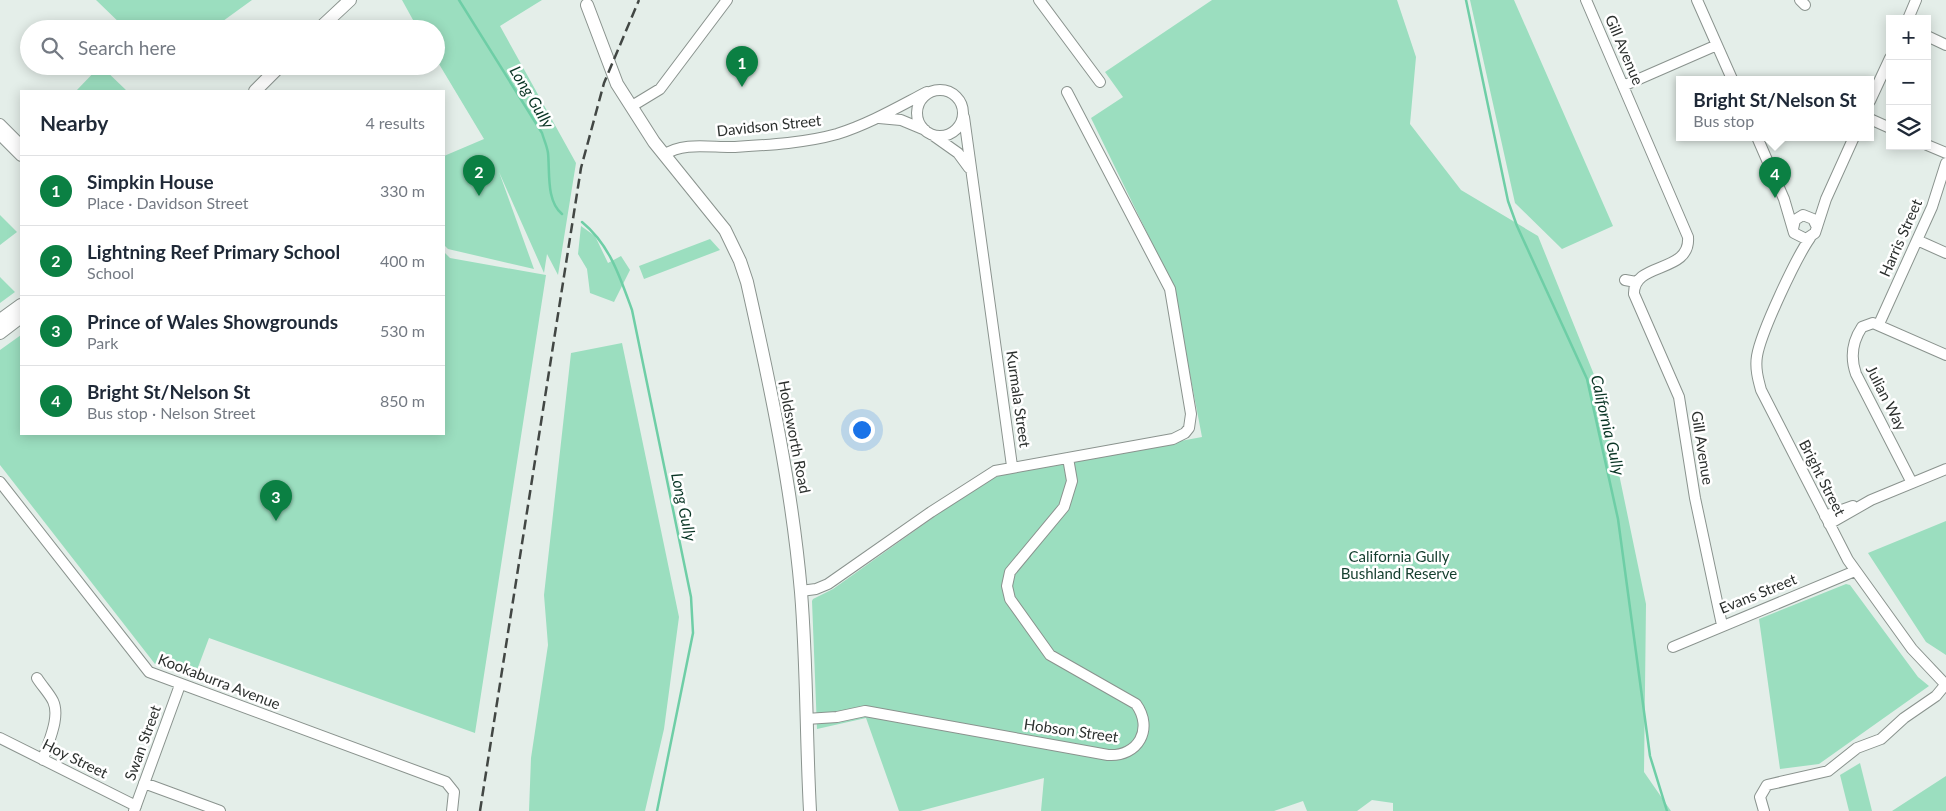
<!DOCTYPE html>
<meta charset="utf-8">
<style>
body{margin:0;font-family:Lato,sans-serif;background:#f6f6f7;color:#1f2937}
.controls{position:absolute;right:15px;top:15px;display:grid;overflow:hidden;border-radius:0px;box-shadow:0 2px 12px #0003}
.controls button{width:45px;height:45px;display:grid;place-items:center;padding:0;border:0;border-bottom:1px solid #e0e1e3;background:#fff;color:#1f2937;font:25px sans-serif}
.you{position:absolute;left:861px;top:429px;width:18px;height:18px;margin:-12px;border:4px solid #fff;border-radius:50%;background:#1a73e8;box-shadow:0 0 0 8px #1a73e833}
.badge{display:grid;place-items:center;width:32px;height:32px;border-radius:50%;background:#0b8043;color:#fff;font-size:16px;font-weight:700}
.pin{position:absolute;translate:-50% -41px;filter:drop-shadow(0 1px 2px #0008)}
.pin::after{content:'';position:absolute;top:26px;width:18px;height:15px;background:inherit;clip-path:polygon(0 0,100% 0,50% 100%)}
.popup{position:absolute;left:1676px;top:76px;width:198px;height:65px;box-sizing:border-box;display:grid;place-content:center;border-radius:0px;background:#fff;filter:drop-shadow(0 1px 4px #0005);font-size:16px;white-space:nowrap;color:#747a83}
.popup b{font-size:19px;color:#1f2937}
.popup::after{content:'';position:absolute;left:50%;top:100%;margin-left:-10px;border:10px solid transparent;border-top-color:#fff}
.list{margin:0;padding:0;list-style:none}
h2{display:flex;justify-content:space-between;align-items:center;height:65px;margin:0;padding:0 20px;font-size:21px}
h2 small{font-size:16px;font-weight:400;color:#747a83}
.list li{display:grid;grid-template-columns:32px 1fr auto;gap:15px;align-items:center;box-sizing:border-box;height:70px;padding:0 20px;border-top:1px solid #e0e1e3}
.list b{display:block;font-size:19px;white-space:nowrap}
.list p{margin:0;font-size:16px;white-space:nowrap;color:#747a83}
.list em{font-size:16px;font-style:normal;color:#747a83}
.icon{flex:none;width:28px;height:28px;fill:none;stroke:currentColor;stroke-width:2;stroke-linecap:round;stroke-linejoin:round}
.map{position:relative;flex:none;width:1946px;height:811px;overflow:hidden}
.search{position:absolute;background:#fff;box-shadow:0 2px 12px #0003;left:20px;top:20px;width:425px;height:55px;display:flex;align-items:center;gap:12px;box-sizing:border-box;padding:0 18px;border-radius:28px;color:#747a83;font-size:19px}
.panel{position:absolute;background:#fff;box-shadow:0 2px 12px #0003;left:20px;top:90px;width:425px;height:345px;border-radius:0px}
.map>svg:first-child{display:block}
.green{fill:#9bdebf}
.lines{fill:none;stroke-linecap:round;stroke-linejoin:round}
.stream{stroke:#6ecea6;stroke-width:2.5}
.minor-casing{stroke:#8a938e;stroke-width:12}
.major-casing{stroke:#8a938e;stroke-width:14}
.minor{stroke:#fff;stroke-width:10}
.major{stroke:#fff;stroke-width:12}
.rail{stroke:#424744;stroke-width:2.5;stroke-dasharray:10 5;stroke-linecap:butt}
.labels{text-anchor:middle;stroke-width:5;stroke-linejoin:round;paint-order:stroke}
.street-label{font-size:15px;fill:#2c302e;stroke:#fff}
.park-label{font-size:15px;fill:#133d2d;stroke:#fff}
.water-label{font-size:16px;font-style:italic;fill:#093525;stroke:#fff}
</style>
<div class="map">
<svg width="1946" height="811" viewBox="0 0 1946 811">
<rect width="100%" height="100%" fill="#e4eee9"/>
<path class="green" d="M 96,0 L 252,0 L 212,29 L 126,29 Z
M 402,0 L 542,0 L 500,26 L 576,163 L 558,275 L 547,254 L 544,273 L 499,172 L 534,269 L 448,249 L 444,245 L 444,156 L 484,139 L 436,59 L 436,29 L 418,29 Z
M 1212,0 L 1397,0 L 1416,57 L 1410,124 L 1461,190 L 1538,236 L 1603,397 L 1646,604 L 1644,772 L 1671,811 L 1393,811 L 1393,803 L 1372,800 L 1357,811 L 1307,811 L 1303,801 L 1274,811 L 1041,811 L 1044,778 L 920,811 L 899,811 L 866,718 L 817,729 L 812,601 L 813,599 L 833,589 L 934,517 L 933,515 L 990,479 L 1008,473 L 1202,437 L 1173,286 L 1091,118 L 1123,97 L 1105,72 Z
M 1470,0 L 1514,0 L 1613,226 L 1562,249 L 1515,203 Z
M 100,66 L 101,66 L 127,91 L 76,91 Z
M 0,215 L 17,232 L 0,245 Z
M 581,226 L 595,236 L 608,263 L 621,256 L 630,270 L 614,302 L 590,293 L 587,269 L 578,254 Z
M 710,239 L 720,250 L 644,279 L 639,266 Z
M 444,252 L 450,258 L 546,275 L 475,733 L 209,638 L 194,678 L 155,664 L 0,465 L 0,350 L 21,335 L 21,434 L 444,434 Z
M 0,277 L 15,292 L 0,303 Z
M 622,343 L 679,617 L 664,729 L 645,811 L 529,811 L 531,758 L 548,645 L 544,595 L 571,353 Z
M 1946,521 L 1946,655 L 1926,642 L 1868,553 Z
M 1846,584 L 1850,585 L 1918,677 L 1929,686 L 1819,764 L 1780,769 L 1759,619 Z
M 1860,763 L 1872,811 L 1849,811 L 1840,775 Z
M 1946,776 L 1946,811 L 1892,811 Z"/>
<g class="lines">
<path class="stream" d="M 459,0 L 542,133 C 544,140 547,146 548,153 C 550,172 546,201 562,214
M 1466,0 L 1508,201 L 1517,226 L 1587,379 L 1618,519 L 1650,756 L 1667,811
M 582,222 C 610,245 620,277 632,310 L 691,597 L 693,633 L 657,811"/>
<defs>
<path id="minor" d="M 1039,0 L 1100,82
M 1586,0 L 1688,237 C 1691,274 1633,261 1634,294 L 1679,397 L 1695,498 L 1722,625
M 1697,0 L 1732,79
M 1800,0 L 1805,5
M 1908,19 L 1916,0
M 1927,36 L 1946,45
M 1623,86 L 1717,45
M917 113a23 23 0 1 1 46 0a23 23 0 1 1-46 0Z
M 1870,101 L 1890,58
M 632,106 L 660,89 L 727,0
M 964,117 L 1012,466
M 879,118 L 901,120 L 925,130
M 1870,119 L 1890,128
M 0,124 L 21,145
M 0,135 L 21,156
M 934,136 L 958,153 L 969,168
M 1757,137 L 1784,199 L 1794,233 L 1806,239 L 1815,233 L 1826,199 L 1854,137
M 1927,145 L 1946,153
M 664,155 C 683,141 713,148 735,147 C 768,145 805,143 837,134 C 869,124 898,107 927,92
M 1793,229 L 1795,220 L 1803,215 L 1813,219 L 1817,227
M 1810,238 C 1796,258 1761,332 1757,356 C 1755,368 1758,379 1761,390 L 1848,560 L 1912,649 L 1946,685
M 1917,240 L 1946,253
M 1625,280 L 1636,282
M 1879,324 L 1932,207 L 1946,163
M 0,482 L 149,672 L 446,782 L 454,792 L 452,811
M 1912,483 L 1856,374 C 1850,357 1852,342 1862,327 L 1873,323 L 1946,355
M 1825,516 L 1853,506
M 1829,524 L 1871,500 L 1946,469
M 801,591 L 816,589 L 828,584 L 931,512 L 995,471 L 1173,439 L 1185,433 L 1189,428 L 1191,414 L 1170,289 L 1067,92
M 1673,647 L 1855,571
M 37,678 C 42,686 49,693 53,701 C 61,718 47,744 43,760
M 806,719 L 837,717 L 865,711 L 1108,755 C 1138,757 1154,729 1136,704 L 1050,655 L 1010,599 L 1007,586 L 1010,572 L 1064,507 L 1072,481 L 1068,458
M 0,738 L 136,806
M 144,783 L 220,811
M 134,811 L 180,685
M 1764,811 L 1760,797 L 1767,785 L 1828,771 L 1857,748 L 1881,739 L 1904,718 L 1936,696 L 1946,684"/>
<path id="major" d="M 587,5 L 617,84 L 654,142 L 725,230 L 740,261 L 747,282 C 770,384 792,488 801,592 C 807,665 806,738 810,811
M 319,29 L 350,0
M 255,91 L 280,66
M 0,320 L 21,305
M 0,333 L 21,317"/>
</defs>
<use href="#minor" class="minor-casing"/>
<use href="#major" class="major-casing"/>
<use href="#minor" class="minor"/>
<use href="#major" class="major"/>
<path class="rail" d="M 480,811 L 581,168 L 604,83 L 639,0"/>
</g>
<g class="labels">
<g class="street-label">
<text transform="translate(1624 50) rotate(67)" y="5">Gill Avenue</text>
<text transform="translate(769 126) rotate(-6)" y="5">Davidson Street</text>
<text transform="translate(1901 238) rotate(-66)" y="5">Harris Street</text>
<text transform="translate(1886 398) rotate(63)" y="5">Julian Way</text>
<text transform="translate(1018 399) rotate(82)" y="5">Kurmala Street</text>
<text transform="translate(794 437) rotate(79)" y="5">Holdsworth Road</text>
<text transform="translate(1702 448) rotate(81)" y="5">Gill Avenue</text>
<text transform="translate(1822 478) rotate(63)" y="5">Bright Street</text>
<text transform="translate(1758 594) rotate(-22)" y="5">Evans Street</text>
<text transform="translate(219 682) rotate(21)" y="5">Kookaburra Avenue</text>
<text transform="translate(1071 731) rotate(8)" y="5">Hobson Street</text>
<text transform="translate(143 743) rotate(-70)" y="5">Swan Street</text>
<text transform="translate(75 759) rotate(26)" y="5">Hoy Street</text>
</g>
<g class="park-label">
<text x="1399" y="562">California Gully<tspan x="1399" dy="17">Bushland Reserve</tspan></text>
</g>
<g class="water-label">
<text transform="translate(532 97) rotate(59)" y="6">Long Gully</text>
<text transform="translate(1608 425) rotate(77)" y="6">California Gully</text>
<text transform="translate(684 507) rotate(78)" y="6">Long Gully</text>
</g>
</g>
</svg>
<div class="controls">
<button>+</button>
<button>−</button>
<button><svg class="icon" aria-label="layers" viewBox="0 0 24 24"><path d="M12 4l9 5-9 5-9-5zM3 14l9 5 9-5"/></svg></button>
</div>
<div class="you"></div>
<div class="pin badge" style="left:742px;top:87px">1</div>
<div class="pin badge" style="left:479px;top:196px">2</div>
<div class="pin badge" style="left:276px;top:521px">3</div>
<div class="pin badge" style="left:1775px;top:198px">4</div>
<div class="popup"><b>Bright St/Nelson St</b>Bus stop</div>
<div class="search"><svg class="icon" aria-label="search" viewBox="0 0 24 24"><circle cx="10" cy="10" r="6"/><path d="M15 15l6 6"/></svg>Search here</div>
<section class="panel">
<h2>Nearby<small>4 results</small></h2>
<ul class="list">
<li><span class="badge">1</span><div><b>Simpkin House</b><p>Place · Davidson Street</p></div><em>330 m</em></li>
<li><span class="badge">2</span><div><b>Lightning Reef Primary School</b><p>School</p></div><em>400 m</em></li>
<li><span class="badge">3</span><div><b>Prince of Wales Showgrounds</b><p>Park</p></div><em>530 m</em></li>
<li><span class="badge">4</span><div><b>Bright St/Nelson St</b><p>Bus stop · Nelson Street</p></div><em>850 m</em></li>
</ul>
</section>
</div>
